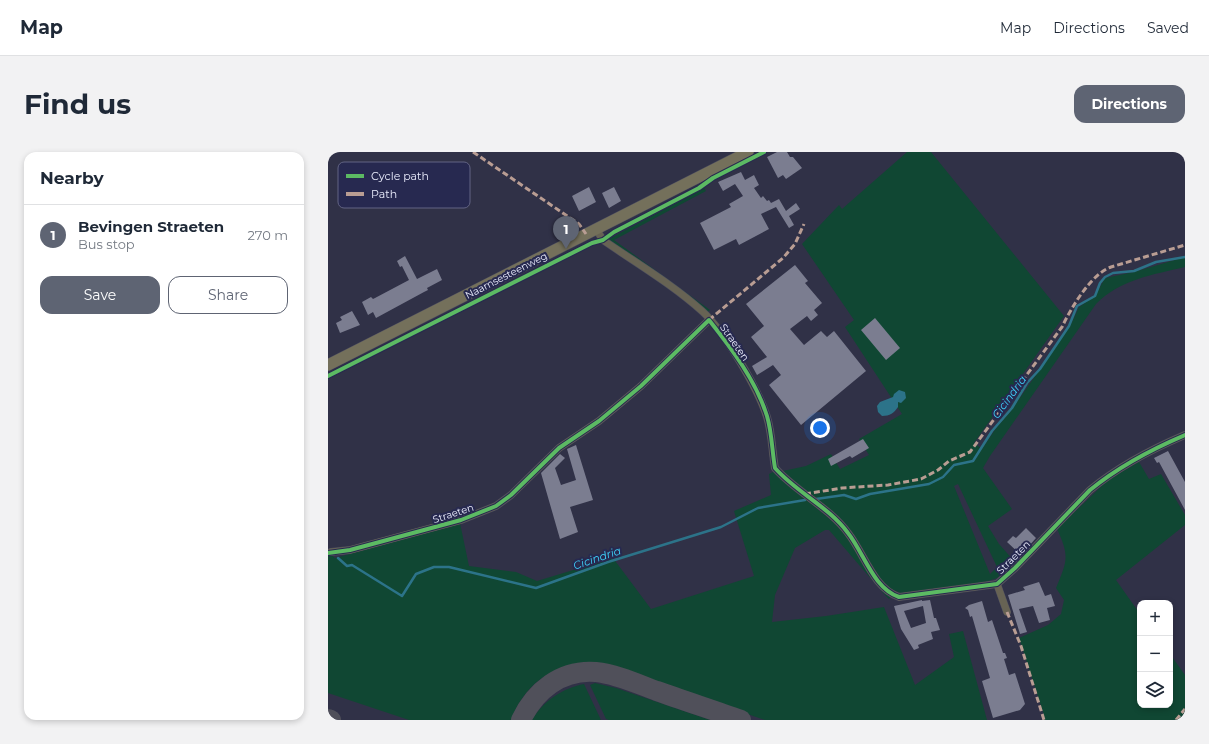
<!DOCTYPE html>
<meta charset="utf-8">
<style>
body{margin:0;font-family:Montserrat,sans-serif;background:#f2f2f3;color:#1f2937}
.controls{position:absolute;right:12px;bottom:12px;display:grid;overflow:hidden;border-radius:8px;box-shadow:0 2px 6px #0003}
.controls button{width:36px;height:36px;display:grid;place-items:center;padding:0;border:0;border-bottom:1px solid #e0e1e3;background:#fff;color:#1f2937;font:20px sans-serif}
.you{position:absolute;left:492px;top:276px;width:14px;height:14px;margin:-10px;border:3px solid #fff;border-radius:50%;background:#1a73e8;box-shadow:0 0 0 6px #1a73e833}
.badge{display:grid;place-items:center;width:26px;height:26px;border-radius:50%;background:#5e6473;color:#fff;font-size:13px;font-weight:700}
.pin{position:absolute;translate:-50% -33px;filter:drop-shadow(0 1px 2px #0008)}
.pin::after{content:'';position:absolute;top:21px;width:14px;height:12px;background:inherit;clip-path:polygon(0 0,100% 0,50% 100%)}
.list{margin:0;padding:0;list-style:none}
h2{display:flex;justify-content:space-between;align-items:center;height:52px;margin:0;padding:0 16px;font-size:17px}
h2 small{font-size:13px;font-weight:400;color:#747a83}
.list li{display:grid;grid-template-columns:26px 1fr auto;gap:12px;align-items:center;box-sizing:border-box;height:60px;padding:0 16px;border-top:1px solid #e0e1e3}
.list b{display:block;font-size:15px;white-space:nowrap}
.list p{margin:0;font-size:13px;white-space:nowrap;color:#747a83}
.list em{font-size:13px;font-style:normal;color:#747a83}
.actions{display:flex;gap:8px;padding:12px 16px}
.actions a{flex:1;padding:9px 0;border:1px solid #5e6473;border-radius:12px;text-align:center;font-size:14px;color:#5e6473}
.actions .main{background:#5e6473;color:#fff}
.icon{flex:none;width:22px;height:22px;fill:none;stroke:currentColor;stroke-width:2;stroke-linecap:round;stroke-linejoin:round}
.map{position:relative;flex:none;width:857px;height:568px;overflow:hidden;border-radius:12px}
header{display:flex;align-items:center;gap:24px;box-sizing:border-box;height:56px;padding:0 20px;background:#fff;border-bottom:1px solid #e0e1e3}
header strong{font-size:19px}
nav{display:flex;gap:22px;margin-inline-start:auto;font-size:14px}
.intro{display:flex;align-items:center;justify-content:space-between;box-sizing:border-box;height:96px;padding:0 24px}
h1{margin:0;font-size:28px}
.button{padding:10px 18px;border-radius:12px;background:#5e6473;color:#fff;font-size:14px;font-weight:700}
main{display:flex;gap:24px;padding:0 24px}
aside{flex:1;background:#fff;border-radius:12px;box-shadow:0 2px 6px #0003}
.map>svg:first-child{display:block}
.green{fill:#104733;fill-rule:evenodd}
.water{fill:#2c7389}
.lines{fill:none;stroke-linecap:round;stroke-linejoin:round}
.stream{stroke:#2c7389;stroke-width:2.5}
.taxiway{stroke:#50505a;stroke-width:20}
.building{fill:#7b7d90;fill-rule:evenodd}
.street-casing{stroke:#4c4d5f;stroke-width:8}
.primary-casing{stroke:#4c4d5f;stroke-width:12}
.street{stroke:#676354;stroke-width:7}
.primary{stroke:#74705b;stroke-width:11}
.quiet{stroke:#b99d93;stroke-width:3;stroke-dasharray:6 3;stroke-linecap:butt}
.cycleway-casing{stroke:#272950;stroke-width:6}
.cycleway{stroke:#5cba63;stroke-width:4}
.labels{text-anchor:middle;stroke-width:4;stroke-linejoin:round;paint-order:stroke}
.street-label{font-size:10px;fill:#ebedfd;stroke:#272950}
.water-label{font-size:11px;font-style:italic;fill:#3fd5fc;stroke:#272950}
.key{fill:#272950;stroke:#626484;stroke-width:1}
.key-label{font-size:11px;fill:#ebedfd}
</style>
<header>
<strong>Map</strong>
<nav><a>Map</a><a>Directions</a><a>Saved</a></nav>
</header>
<div class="intro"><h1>Find us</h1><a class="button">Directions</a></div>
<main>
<aside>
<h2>Nearby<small></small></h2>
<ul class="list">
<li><span class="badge">1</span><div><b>Bevingen Straeten</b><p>Bus stop</p></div><em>270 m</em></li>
</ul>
<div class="actions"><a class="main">Save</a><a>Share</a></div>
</aside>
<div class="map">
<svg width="857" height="568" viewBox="0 0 857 568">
<rect width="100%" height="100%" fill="#303147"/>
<path class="green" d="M 579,0 L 603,0 L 736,164 L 646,291 L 654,297 L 668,276 L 682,260 L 742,174 L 751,155 L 767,144 L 777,126 L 806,120 L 857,105 L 857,115 C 824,123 793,127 768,152 L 662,304 L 655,316 L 684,357 L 660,374 L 671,392 L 687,410 L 669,426 L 657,430 L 590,441 L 575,442 L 559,435 L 492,352 L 455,319 L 478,314 L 503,302 L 512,317 L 541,303 L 531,287 L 574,262 L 517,175 L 526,168 L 474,92 L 511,53 L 514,57 ZM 630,332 L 669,415 L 662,422 L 626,334 Z
M 376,36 L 378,39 L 286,88 L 382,158 L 380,160 L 279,88 Z
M 811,310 L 821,327 L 833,322 L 857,363 L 857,373 L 788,428 L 812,462 L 812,553 L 842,553 L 842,502 L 857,523 L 857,568 L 716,568 L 716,563 L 691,486 L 720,473 L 733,462 L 736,448 L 728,436 C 739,409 742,405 729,377 L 780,328 Z
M 445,320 L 510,374 C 530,396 543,423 563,445 L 561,447 L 556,442 L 501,378 L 497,378 L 467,396 L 447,443 L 444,470 L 498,464 L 556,455 L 587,533 L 626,505 L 621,482 L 635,479 L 659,568 L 437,568 L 281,514 C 235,506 200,524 183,568 L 81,568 L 0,541 L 0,404 L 3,403 L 7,406 L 132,371 L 141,414 L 188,420 L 209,429 L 285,406 L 323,457 L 426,424 L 406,359 L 443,343 L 441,322 Z
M 267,531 L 288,536 L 382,568 L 281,568 L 278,567 L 262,533 Z
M 256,532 L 273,568 L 204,568 C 215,549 235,536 256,532 Z"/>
<path class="water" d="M 571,238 L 577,240 L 578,246 L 573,251 L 570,250 L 570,255 C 566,261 562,264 554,264 L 550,260 L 549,254 L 552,250 L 565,245 L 566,242 Z"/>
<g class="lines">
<path class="stream" d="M 488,347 L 516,343 L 528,347 L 542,342 L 601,332 L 615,325 L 626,313 L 645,309 L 664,279 L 684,256 L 699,231 L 712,217 L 741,174 L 749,154 L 767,144 L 772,131 L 777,125 L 785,121 L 806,119 L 828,110 L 857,105
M 10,406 L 19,414 L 24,413 L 74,444 L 88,422 L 106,415 L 121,415 L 208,436 L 280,410 L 393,375 L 430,356 L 477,348"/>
<path class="taxiway" d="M 0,567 L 3,568
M 193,568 C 207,539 233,517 268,520 C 288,522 310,532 329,539 C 357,549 385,558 413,568"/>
</g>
<path class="building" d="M 449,0 L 459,0 L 462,5 L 465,5 L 474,16 L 458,27 L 455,23 L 450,26 L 439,5 Z
M 413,20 L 417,28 L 426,23 L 431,33 L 426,36 L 433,46 L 435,44 L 439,49 L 441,48 L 443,51 L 451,47 L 458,59 L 468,51 L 472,57 L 461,64 L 466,73 L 461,76 L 448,55 L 433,62 L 441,77 L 411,93 L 408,87 L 386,98 L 372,71 L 403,55 L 401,52 L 415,44 L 407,32 L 395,39 L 390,30 Z
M 261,35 L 268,50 L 251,59 L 244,44 Z
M 286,35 L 293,49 L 281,56 L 274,41 Z
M 77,104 L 89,127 L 109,117 L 114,128 L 99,136 L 100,138 L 96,140 L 48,166 L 45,160 L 40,163 L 34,150 L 43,145 L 45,147 L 47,146 L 81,128 L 74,114 L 72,115 L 69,109 Z
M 467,113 L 480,129 L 477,131 L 494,151 L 486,158 L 490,163 L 483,169 L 479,164 L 462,177 L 476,193 L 493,179 L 499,185 L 506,179 L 538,219 L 473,273 L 441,233 L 453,223 L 445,213 L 429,223 L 424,214 L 439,205 L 423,185 L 436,174 L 418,152 Z
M 24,159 L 32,173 L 12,181 L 8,171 L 14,168 L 12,165 Z
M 547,166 L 572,196 L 558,208 L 533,178 Z
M 535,287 L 541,296 L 524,306 L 522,304 L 503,314 L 500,307 Z
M 248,293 L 265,348 L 242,355 L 250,380 L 232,387 L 213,321 L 232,302 L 237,306 L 227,316 L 233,333 L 248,328 L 239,297 Z
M 840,299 L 857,330 L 857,358 L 831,310 L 829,311 L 826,306 Z
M 698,376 L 708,386 L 693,403 L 679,390 L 685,384 L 688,386 Z
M 711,430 L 717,444 L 723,442 L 727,454 L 719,456 L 722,468 L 711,471 L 705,454 L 691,457 L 699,480 L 692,482 L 680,443 L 697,438 L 695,435 Z
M 594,448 L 594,449 L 602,448 L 606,466 L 608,466 L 612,478 L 603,480 L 605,487 L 590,493 L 591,496 L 586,498 L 573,477 L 566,454 ZM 595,454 L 598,471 L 583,476 L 576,459 Z
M 654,449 L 660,470 L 664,468 L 675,501 L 677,501 L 679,506 L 676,507 L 681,523 L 687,521 L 697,552 L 692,558 L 665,566 L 654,529 L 662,526 L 644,464 L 642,465 L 640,458 L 637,456 L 641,453 Z"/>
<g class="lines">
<defs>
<path id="street" d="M 268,77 L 275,88 C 308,111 344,132 374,159 C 396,179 430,236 439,265 C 444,281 444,299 447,316 C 468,340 501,355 520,381 C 536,401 545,436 571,445 L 669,432 L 687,416 L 762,338 C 790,315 824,297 857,283
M 3,400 L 22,398 L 133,368 L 168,354 L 183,343 L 231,296 L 271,269 L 313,234 L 381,168
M 669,432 L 679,460"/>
<path id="primary" d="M 0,213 L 420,0"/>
</defs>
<use href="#street" class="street-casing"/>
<use href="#primary" class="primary-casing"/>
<use href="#street" class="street"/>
<use href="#primary" class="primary"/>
<path class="quiet" d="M 145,0 L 251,72 L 258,82
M 381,168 L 455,106 L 467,92 L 476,72
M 477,342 L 514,336 L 560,333 L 593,327 L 610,318 L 621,309 L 642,300 L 734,175 C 743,156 763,122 783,115 L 857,93
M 679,460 L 693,494 L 716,568
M 848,568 L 857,557"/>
<defs>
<path id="cycleway" d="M 0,224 L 264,91 L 275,88 L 286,80 L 371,36 L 385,26 L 436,0
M 0,401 L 22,398 L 133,368 L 168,354 L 183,343 L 231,296 L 271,269 L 313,234 L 381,168 C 404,197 428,229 439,264 C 444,281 444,299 447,316 C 468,340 501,355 520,381 C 536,401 545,436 571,445 L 669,432 L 687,416 L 762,338 C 790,315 824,297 857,283"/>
</defs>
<use href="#cycleway" class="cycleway-casing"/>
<use href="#cycleway" class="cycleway"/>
</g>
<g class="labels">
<g class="street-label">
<text transform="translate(178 123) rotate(-27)" y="4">Naamsesteenweg</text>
<text transform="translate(407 190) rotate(55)" y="4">Straeten</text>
<text transform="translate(125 361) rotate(-18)" y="4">Straeten</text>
<text transform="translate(685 405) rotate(-45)" y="4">Straeten</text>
</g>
<g class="water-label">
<text transform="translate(681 245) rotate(-54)" y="4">Cicindria</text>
<text transform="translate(269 406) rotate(-19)" y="4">Cicindria</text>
</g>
</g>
<rect x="10" y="10" width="132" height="46" rx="6" class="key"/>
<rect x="18" y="22" width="18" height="4" fill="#5cba63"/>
<rect x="18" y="40" width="18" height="4" fill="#b99d93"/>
<g class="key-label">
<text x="43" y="28">Cycle path</text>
<text x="43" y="46">Path</text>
</g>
</svg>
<div class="controls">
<button>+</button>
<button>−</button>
<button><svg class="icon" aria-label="layers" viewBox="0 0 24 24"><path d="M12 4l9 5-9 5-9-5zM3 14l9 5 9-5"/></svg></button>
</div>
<div class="you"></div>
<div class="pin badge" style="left:238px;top:97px">1</div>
</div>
</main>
